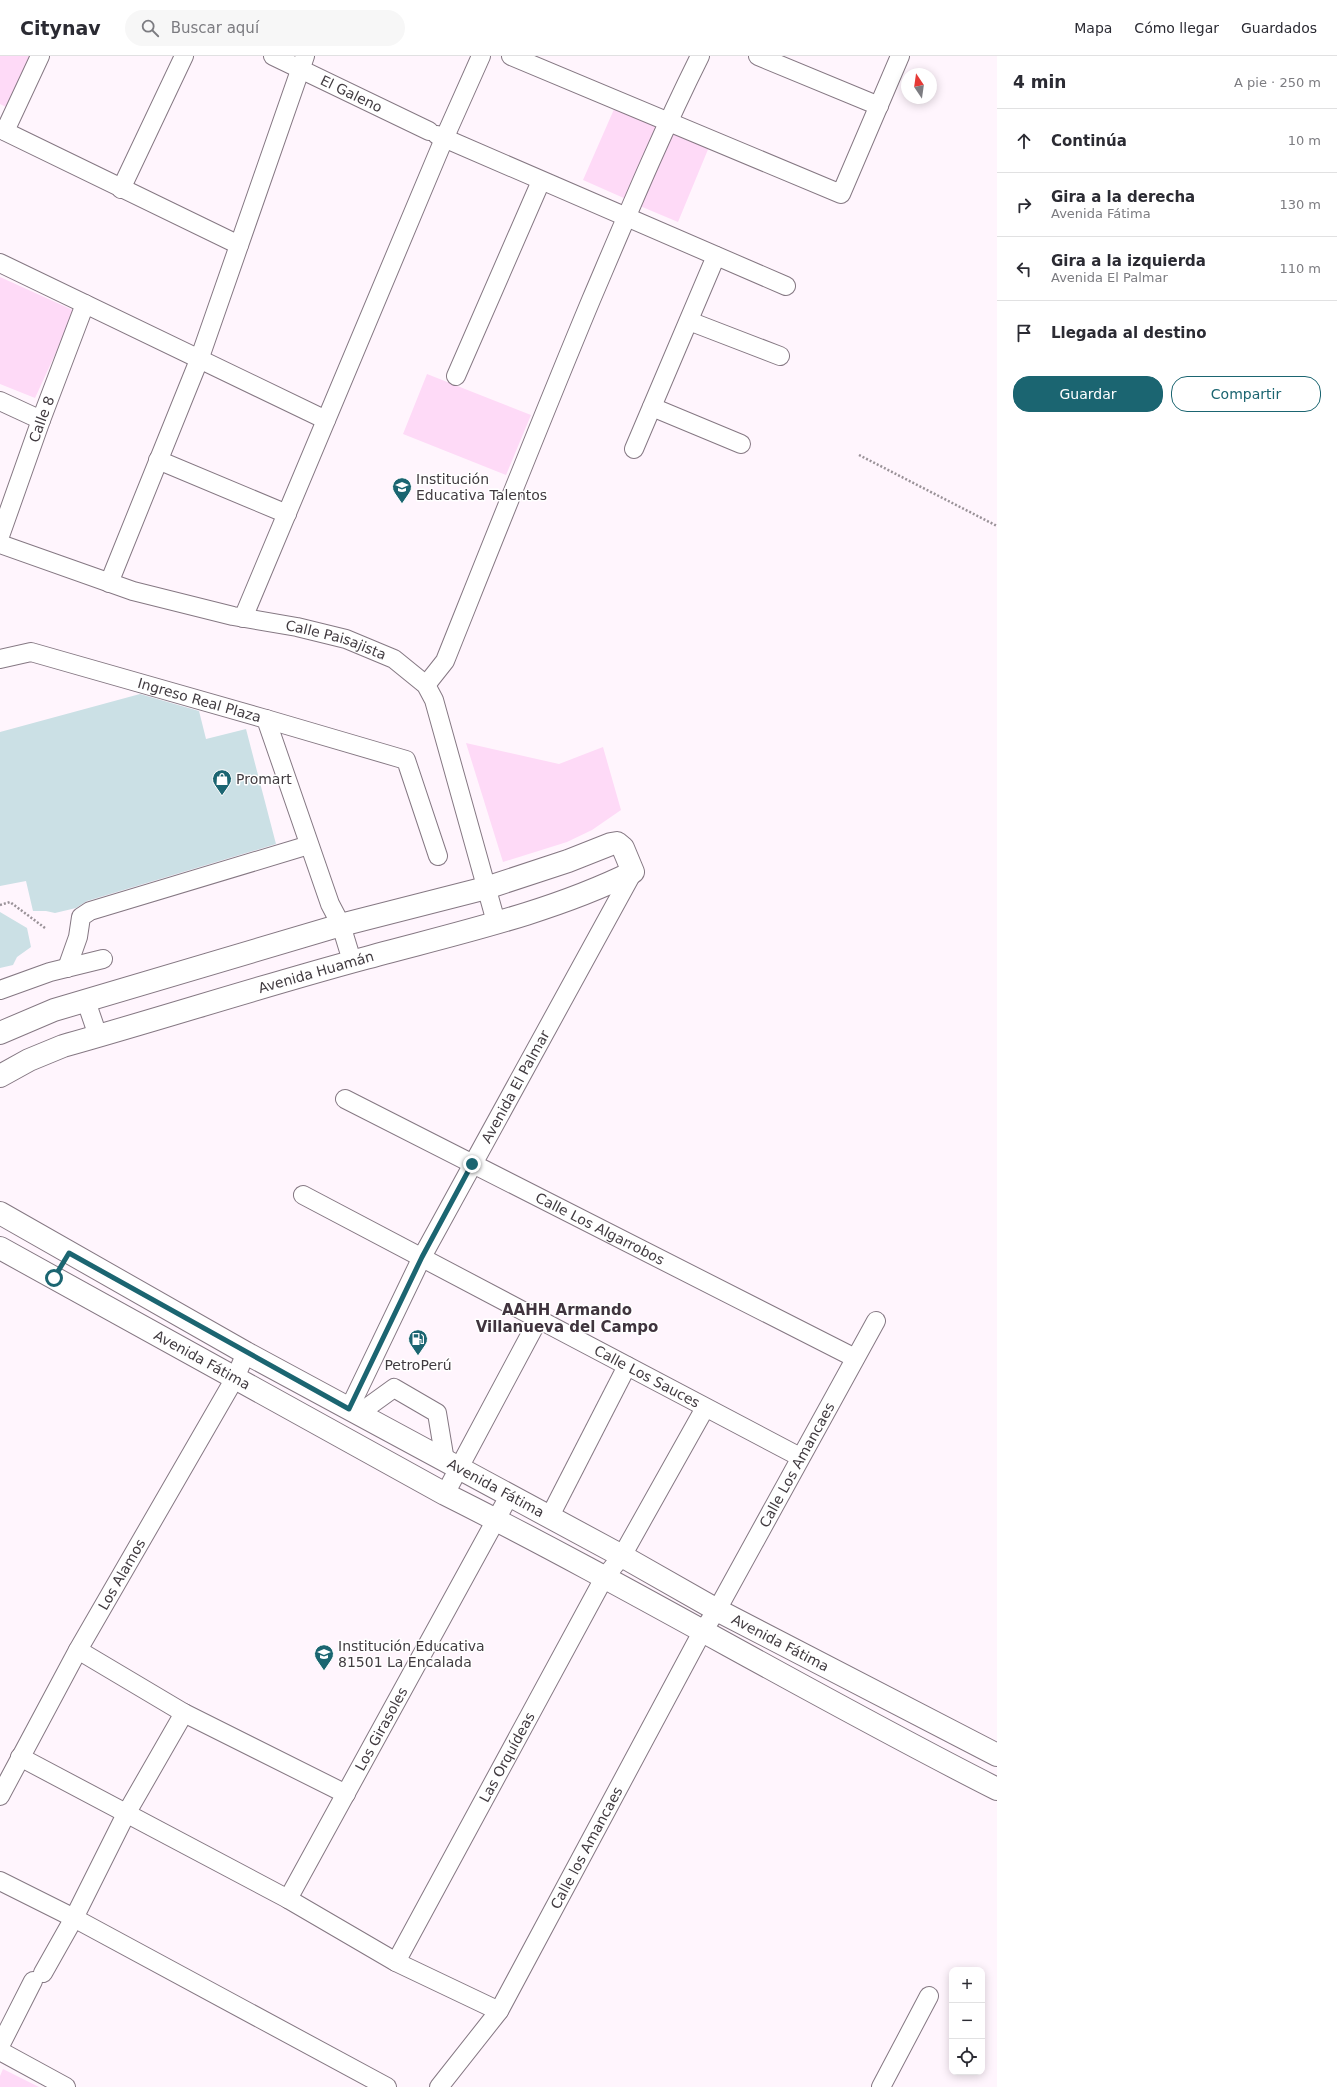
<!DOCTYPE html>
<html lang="es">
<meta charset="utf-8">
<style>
body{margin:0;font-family:"DejaVu Sans",sans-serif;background:#f7f7f7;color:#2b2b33}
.controls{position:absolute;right:12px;bottom:12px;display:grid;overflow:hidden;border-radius:8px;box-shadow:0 2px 10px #0003}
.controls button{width:36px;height:36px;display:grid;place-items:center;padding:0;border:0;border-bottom:1px solid #e1e1e2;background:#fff;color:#2b2b33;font:20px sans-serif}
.compass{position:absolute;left:901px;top:12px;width:36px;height:36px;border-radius:50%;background:#fff;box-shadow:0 2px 10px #0003;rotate:347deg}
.stop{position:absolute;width:12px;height:12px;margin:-9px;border:3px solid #1b6571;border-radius:50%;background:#fff}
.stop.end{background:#1b6571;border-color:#fff;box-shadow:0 1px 4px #0008}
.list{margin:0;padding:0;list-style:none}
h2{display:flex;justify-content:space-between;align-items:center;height:52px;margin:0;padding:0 16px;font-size:17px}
h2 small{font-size:13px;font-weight:400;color:#7c7c81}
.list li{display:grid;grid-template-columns:26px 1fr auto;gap:12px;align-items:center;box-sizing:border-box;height:64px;padding:0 16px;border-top:1px solid #e1e1e2}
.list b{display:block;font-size:15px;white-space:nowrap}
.list p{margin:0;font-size:13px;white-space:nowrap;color:#7c7c81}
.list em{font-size:13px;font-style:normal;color:#7c7c81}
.actions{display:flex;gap:8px;padding:12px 16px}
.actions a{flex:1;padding:9px 0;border:1px solid #1b6571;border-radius:16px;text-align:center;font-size:14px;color:#1b6571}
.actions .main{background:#1b6571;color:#fff}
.icon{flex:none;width:22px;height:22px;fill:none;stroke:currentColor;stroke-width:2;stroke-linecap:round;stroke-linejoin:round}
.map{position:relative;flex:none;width:997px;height:2031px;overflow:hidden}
header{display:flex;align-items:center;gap:24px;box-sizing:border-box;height:56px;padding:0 20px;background:#fff;border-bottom:1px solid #e1e1e2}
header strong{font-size:19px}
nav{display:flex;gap:22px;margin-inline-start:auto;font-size:14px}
.search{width:280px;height:36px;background:#f7f7f7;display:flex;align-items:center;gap:10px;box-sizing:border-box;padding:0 14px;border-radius:22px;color:#7c7c81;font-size:15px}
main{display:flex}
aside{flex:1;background:#fff}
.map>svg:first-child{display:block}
.green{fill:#fedaf7}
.building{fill:#cbe0e5}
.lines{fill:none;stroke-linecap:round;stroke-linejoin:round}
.minor-casing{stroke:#857883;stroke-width:20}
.major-casing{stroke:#857883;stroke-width:24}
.path{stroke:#9a9298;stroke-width:2.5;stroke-dasharray:2 2;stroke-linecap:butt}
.minor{stroke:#fff;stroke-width:18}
.major{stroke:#fff;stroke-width:22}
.route{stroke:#1b6571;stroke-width:5}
.labels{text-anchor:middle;stroke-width:3;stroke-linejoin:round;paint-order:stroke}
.street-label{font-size:14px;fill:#413b40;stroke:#fff}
.poi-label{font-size:14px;fill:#413b40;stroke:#fff;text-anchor:start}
.neighbourhood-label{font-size:15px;font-weight:bold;fill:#40343e;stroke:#fff}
</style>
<header>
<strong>Citynav</strong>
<div class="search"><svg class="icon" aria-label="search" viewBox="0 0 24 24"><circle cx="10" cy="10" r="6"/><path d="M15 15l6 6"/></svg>Buscar aquí</div>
<nav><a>Mapa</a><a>Cómo llegar</a><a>Guardados</a></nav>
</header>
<main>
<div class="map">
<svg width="997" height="2031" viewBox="0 0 997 2031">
<rect width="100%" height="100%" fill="#fff5fd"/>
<path class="green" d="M 0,0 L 34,0 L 12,54 L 0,48 Z
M 615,51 L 657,69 L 626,143 L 583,124 Z
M 672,76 L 709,91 L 678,166 L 640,150 Z
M 0,221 L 75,255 L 35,342 L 0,328 Z
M 427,318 L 531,359 L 506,419 L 403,378 Z
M 466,687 L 559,708 L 603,691 L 621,754 L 592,774 L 567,786 L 503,806 Z
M 3,2013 L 39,2031 L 0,2031 L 0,2020 Z"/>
<path class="building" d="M 140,638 L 199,655 L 206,683 L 246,673 L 276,788 L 87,845 L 76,852 L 55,857 L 46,855 L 33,855 L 26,825 L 0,830 L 0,676 Z
M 0,856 L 27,872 L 31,891 L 17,901 L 13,909 L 0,912 Z"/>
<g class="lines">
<defs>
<g id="minor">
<path id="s1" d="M 273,0 L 429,75"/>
<path d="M 511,0 L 841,138 L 900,0"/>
<path d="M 758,0 L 879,50"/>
<path d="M 0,73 L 239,189"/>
<path d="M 5,75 L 40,0"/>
<path d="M 437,79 L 786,230"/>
<path d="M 121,133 L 184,0"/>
<path d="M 0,207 L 326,364"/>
<path d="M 689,265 L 780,300"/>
<path d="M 456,320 L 541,125"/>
<path d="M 0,345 L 41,364"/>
<path d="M 652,351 L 741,388"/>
<path d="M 634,393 L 716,200"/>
<path d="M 158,404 L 287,458"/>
<path id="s2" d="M 0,480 L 41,364 L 85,248"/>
<path id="s3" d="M 0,488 L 133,535 L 233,560 L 297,571 L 346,583 L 394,603 L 426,629 L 434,644 L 496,866"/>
<path d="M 109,527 L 199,304 L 305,0"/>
<path d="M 243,562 L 444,83 L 481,0"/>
<path id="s4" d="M 0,603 L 31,596 L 266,663 L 330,848 L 341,869 L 352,905"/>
<path d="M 426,629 L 445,605 C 493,485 541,364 591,244 C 626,162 660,80 700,0"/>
<path d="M 266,663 L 406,704 L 438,800"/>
<path d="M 67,912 L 78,881 L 81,861 L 90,855 L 309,789"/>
<path d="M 0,934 L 50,916 L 103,903"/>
<path d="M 86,945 L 98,980"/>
<path id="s5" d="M 345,1043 L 855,1302"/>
<path id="s6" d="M 303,1139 L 800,1401"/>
<path id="s7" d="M 349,1353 L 422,1201 L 633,816"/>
<path d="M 358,1358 L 394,1332 L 437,1357 L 445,1405"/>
<path d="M 445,1438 L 538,1264"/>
<path d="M 549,1462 L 627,1310"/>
<path d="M 78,1594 L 184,1657 L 346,1738"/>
<path d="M 20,1701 L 288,1843 L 396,1906 L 499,1955"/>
<path id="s8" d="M 0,1740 L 78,1594 L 235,1322 L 246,1297"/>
<path d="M 0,1825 L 74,1862 L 387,2031"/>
<path id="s9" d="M 288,1843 L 509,1440"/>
<path id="s10" d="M 396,1906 L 604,1522 L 622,1500 L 705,1352"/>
<path d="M 43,1917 L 74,1862 L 126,1758 L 184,1657"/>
<path d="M 0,1990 L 33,1925"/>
<path d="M 0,1995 L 66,2031"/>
<path id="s11" d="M 439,2031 L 499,1955 L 702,1576 L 717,1554 L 876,1265"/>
<path d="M 881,2031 L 929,1940"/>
</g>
<g id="major">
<path d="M 0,977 L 54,954 L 341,869 L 486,832 L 568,805 L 611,788 L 617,787 L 623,792 L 633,816 C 548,858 453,878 362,903 C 262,930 163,962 63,990 L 29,1004 L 0,1020"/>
<path id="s12" d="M 0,1157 L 246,1297 L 622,1500 L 717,1554 L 997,1699"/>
<path id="s13" d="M 0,1192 L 445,1438 C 631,1531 811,1639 997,1733"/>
</g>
</defs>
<use href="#minor" class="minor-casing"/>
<use href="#major" class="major-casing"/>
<path class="path" d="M 859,399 L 997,470
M 0,849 L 10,846 L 45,872"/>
<use href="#minor" class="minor"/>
<use href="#major" class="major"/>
</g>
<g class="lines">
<path class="route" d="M 54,1222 L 69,1197 L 349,1353 L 422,1201 L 472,1108"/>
</g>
<defs>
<symbol id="school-pin" viewBox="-11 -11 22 30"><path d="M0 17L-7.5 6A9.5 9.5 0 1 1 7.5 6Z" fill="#1b6571" stroke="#fff"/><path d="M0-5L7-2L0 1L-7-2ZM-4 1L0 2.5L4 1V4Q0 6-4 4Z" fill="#fff"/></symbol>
<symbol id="shop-pin" viewBox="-11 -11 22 30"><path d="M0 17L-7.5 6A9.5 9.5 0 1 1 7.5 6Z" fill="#1b6571" stroke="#fff"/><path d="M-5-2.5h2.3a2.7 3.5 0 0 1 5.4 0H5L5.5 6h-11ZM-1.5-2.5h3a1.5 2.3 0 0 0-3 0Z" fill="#fff"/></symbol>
<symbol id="fuel-pin" viewBox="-11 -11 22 30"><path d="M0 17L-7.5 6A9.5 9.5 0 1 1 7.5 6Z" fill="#1b6571" stroke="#fff"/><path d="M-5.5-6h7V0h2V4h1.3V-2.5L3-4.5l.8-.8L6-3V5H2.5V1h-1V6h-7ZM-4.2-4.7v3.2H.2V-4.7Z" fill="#fff"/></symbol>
</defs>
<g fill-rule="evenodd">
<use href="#school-pin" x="391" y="420" width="22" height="30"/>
<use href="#shop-pin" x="211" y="712" width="22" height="30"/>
<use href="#fuel-pin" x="407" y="1272" width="22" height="30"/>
<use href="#school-pin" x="313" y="1587" width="22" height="30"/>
</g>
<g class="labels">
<g class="street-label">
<text dy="5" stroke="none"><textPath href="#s1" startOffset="87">El Galeno</textPath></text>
<text dy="5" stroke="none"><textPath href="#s2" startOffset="124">Calle 8</textPath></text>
<text dy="5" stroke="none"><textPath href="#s3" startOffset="350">Calle Paisajista</textPath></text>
<text dy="5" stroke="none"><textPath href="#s4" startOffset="207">Ingreso Real Plaza</textPath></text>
<text transform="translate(316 916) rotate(-16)" y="5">Avenida Huamán</text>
<text dy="5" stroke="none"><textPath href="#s7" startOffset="363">Avenida El Palmar</textPath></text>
<text dy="5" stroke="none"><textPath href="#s5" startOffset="286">Calle Los Algarrobos</textPath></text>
<text dy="5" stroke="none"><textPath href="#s13" startOffset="231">Avenida Fátima</textPath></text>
<text dy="5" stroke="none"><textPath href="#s6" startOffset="389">Calle Los Sauces</textPath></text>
<text dy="5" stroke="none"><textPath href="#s11" startOffset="719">Calle Los Amancaes</textPath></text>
<text dy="5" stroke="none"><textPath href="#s12" startOffset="567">Avenida Fátima</textPath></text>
<text dy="5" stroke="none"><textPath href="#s8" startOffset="253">Los Alamos</textPath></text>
<text dy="5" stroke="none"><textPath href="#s12" startOffset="891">Avenida Fátima</textPath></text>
<text dy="5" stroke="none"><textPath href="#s9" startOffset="194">Los Girasoles</textPath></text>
<text dy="5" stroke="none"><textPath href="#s10" startOffset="233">Las Orquídeas</textPath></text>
<text dy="5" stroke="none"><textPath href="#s11" startOffset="282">Calle los Amancaes</textPath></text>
</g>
<g class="poi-label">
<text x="416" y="428">Institución<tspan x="416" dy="16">Educativa Talentos</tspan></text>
<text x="236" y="728">Promart</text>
<text x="418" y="1314" text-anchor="middle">PetroPerú</text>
<text x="338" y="1595">Institución Educativa<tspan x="338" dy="16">81501 La Encalada</tspan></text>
</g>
<g class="neighbourhood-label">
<text x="567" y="1259">AAHH Armando<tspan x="567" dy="17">Villanueva del Campo</tspan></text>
</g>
</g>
</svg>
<div class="controls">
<button>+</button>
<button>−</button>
<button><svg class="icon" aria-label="locate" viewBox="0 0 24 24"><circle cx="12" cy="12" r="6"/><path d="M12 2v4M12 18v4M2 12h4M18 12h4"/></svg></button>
</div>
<svg class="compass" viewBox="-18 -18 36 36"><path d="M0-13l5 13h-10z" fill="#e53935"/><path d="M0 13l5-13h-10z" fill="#7c7c81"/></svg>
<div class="stop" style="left:54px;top:1222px"></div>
<div class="stop end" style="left:472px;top:1108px"></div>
</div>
<aside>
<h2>4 min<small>A pie · 250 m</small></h2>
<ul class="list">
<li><svg class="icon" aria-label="ahead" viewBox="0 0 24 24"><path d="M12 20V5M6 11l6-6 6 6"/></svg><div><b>Continúa</b></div><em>10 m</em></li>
<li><svg class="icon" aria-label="right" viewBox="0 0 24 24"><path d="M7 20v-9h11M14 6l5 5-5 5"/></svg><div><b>Gira a la derecha</b><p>Avenida Fátima</p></div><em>130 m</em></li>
<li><svg class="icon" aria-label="left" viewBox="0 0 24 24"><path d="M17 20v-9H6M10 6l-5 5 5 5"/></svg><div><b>Gira a la izquierda</b><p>Avenida El Palmar</p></div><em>110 m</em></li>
<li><svg class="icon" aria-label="arrive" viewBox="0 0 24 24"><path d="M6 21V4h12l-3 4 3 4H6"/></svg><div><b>Llegada al destino</b></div></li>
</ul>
<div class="actions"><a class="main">Guardar</a><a>Compartir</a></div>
</aside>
</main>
